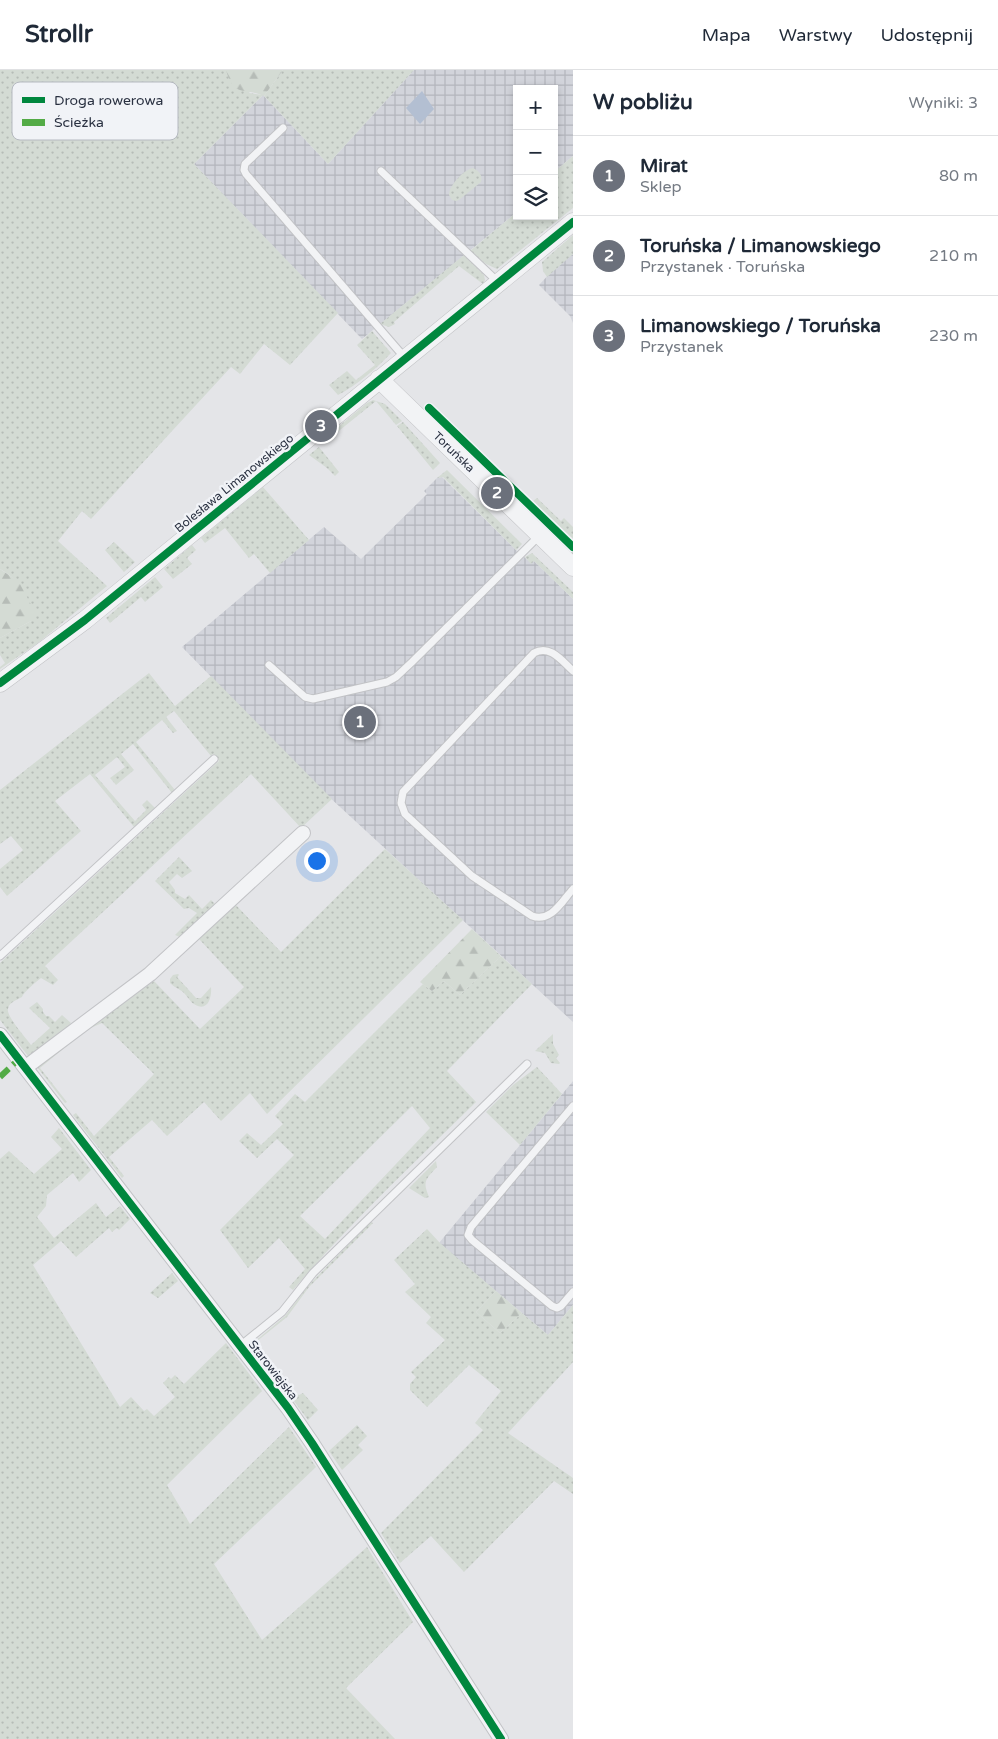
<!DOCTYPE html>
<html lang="pl">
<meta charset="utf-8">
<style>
body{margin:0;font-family:"Varela Round",sans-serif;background:#f2f2f3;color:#1f2937}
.controls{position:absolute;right:15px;top:15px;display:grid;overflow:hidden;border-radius:0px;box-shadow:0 2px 8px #0003}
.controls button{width:45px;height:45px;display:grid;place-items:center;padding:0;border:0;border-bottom:1px solid #e0e1e3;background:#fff;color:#1f2937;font:25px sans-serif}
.you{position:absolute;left:316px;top:790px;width:18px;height:18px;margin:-12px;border:4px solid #fff;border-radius:50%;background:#1a73e8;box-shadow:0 0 0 8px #1a73e833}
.badge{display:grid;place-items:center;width:32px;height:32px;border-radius:50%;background:#6b707b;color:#fff;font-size:16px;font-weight:700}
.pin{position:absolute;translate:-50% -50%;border:2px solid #fff;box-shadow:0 1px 5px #0006}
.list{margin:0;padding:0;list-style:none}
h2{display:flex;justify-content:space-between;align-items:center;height:65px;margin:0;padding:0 20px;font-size:21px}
h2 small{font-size:16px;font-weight:400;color:#747a83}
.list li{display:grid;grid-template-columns:32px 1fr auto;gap:15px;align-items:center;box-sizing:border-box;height:80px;padding:0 20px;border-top:1px solid #e0e1e3}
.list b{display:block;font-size:19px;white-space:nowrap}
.list p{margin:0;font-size:16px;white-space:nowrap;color:#747a83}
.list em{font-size:16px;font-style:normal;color:#747a83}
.icon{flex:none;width:28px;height:28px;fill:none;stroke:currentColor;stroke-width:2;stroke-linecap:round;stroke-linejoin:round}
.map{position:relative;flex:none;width:573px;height:1669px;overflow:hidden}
header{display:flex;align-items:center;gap:30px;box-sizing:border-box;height:70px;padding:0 25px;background:#fff;border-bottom:1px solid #e0e1e3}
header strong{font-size:24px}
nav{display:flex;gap:28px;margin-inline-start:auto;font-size:18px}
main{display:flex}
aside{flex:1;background:#fff}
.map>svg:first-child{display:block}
.industrial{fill:url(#industrial-grid)}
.green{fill:url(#green-dots);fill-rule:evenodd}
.forest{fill:url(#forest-firs)}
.water{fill:#b3bfd2}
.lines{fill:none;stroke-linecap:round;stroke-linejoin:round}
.service-casing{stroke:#c2c3c6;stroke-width:9}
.minor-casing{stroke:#c2c3c6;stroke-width:16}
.tertiary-casing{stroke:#c2c3c6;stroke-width:19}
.service{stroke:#f2f3f5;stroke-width:7}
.minor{stroke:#f2f3f5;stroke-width:14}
.tertiary{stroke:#f2f3f5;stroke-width:18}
.quiet{stroke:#53ab46;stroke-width:6;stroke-dasharray:12 6;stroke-linecap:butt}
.cycleway-casing{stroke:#f1f3f7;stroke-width:11}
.cycleway{stroke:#00873e;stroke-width:8}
.labels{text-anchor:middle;stroke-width:5;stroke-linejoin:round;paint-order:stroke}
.street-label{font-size:12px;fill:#2a3141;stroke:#f1f3f7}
.key{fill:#f1f3f7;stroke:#b5b9c0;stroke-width:1}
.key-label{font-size:14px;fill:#2a3141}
</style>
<header>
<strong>Strollr</strong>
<nav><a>Mapa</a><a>Warstwy</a><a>Udostępnij</a></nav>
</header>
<main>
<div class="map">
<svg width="573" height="1669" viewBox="0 0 573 1669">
<defs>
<pattern id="industrial-grid" width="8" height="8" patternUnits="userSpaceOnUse" patternTransform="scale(1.25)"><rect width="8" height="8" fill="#d2d4db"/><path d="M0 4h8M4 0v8" fill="none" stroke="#b4b6bd"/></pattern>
<pattern id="green-dots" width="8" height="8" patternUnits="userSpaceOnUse" patternTransform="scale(1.25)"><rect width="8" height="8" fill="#d4dbd4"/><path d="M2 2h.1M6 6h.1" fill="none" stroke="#b6bcb7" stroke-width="1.8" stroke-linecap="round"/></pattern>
<pattern id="forest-firs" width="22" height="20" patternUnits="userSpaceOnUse" patternTransform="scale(1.25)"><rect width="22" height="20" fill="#d4dbd4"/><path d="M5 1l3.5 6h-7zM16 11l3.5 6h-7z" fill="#b6bcb7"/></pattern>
</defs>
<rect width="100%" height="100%" fill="#e4e5e8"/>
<path class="industrial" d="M 414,0 L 573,0 L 573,86 L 554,102 L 554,19 L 517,19 L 517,142 L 362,269 L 194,94 L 263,25 L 328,94 Z
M 573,184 L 573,253 L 570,246 L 539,215 L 554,199 Z
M 442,407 L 516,480 L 531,493 L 534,491 L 573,529 L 573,952 L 327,725 L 182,577 L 324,457 L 361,489 L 427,424 L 424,421 L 437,408 Z
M 573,1011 L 573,1235 L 548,1265 L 439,1173 Z"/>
<path class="green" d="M 0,0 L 266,0 L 249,23 L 263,25 L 194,94 L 338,243 L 290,295 L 264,274 L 240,304 L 231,297 L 91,449 L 82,441 L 58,471 L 107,516 L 38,573 L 0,599 L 0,597 L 5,593 L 0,585 L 0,568 L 31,551 C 25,524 25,514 0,499 Z
M 283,0 L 414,0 L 328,94 L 264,26 Z
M 573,86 L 573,138 L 497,199 L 486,194 L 470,181 L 517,142 L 517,146 L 554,146 L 554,102 Z
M 473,98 C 479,101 483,105 481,112 L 459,130 L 456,131 L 452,130 L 449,125 C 449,116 463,100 473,98 Z
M 573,165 L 573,184 L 547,207 L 543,201 L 542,192 Z
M 464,185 L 484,205 L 485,210 L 483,214 L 459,196 L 394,252 L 395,254 L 389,257 L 380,254 Z
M 372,261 L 391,283 C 376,299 357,315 338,325 L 329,315 L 347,301 L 356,310 L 375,295 L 357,275 Z
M 373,330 L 385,334 L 402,351 L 396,355 L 376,331 L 335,364 L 333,361 L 367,333 Z
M 403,352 L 440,393 L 433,400 L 397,356 Z
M 319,377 L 339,402 L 335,406 L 327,398 L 309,385 Z
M 447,400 L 522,474 L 516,480 L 443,407 L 437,408 Z
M 489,400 L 573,481 L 573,485 L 491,406 Z
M 263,417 L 309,470 L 270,503 L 254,484 L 249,488 L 225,458 L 205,473 L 201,468 Z
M 537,428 L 561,451 L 564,448 L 573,457 L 573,469 L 533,431 Z
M 114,472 L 135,492 L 124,502 L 105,480 Z
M 192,475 L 196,480 L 187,488 L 192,494 L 173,509 L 164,499 Z
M 532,483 L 573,522 L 573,529 L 534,491 L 531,494 L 525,487 Z
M 155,507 L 163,517 L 145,532 L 141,527 L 110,553 L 106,548 Z
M 149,603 L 175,636 L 211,606 L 332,729 L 301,758 L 251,704 L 45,896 L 58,910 L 53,915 L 41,908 C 37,911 24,922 22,927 C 17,930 9,932 8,939 C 6,946 26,968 31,975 L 50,958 L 29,938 L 37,932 L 43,939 L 43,942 L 46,946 L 49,946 L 55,952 L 62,945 L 71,953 L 33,987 L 28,986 L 0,950 L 0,893 L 219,691 L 213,684 L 211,686 L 174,641 L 166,647 L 177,661 L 173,663 L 162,650 L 136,672 L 175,720 L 172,723 L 133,674 L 121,684 L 134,700 L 116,715 L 110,708 L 125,697 L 117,687 L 95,705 L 135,751 L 146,740 L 142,735 L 147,730 L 155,738 L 134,757 L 90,704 L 55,731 L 81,761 L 7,826 L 0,817 L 0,799 L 23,780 L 11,766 L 0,774 L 0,720 Z
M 385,779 L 463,850 L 267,1044 L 250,1023 L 221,1051 L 204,1032 L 167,1066 L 152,1050 L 109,1087 L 124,1106 L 122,1108 L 73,1045 L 76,1043 L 94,1066 L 154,1004 L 102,953 L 86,960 L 40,998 L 67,1032 L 65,1033 L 37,997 L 98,949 L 120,936 L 154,911 L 200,959 L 244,917 L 199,869 L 200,864 L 233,832 L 281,882 Z
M 179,787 L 192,801 L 182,808 L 177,804 L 169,812 L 175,820 L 175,823 L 185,829 L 189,825 L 202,839 L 211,830 L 217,836 L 180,867 L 175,865 L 197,843 L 189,838 L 184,839 L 155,811 Z
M 501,886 L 532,914 L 447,1001 L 476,1032 C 414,1093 350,1153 293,1220 L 289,1217 L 305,1199 L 279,1168 L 248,1198 L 220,1160 L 294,1085 L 277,1069 L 257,1088 L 239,1071 L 247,1063 L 261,1075 L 283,1054 L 275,1046 L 295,1024 L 305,1032 L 423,914 L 432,921 L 444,911 L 460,925 ZM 412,1036 L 430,1058 L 325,1169 L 300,1146 Z
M 178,904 L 179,905 L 177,907 L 196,928 L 201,928 L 211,917 C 212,927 208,943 194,934 C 189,931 186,923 180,920 C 176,917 174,917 170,913 L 170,909 L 173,905 Z
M 553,964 L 553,974 L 559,985 L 556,988 L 560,993 L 559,994 L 551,993 L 545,983 L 535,981 Z
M 537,997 L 562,1024 L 520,1075 L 486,1042 L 513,1015 Z
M 59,1058 L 91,1100 L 79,1112 L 73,1103 L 47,1125 L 46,1136 L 37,1147 L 54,1168 L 96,1133 L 106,1147 L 120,1136 L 130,1149 L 119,1160 L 117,1158 L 112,1162 L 109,1158 L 76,1187 L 61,1171 L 33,1195 L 120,1337 L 131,1327 L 144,1341 L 147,1339 L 154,1346 L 175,1327 L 163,1313 L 169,1307 L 171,1309 L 175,1305 L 184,1314 L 226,1273 L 262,1321 L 167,1415 L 190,1454 L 289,1357 L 316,1397 L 214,1494 L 262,1570 L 367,1477 L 413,1552 L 346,1618 L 395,1669 L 0,1669 L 0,1089 L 9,1081 L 34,1104 L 62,1079 L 51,1067 Z
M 436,1091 L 437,1097 C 426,1109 422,1111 429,1127 L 425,1128 L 409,1118 Z
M 370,1152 L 373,1153 L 309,1217 L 287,1247 L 252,1275 L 252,1274 L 285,1246 L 309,1215 Z
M 427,1159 L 440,1173 L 496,1221 L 476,1242 L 500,1263 L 522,1243 L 548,1265 L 573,1235 L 573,1292 L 508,1363 L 573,1408 L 573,1424 L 554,1411 L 464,1502 L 431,1466 L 400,1493 L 381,1463 L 483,1360 L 475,1353 L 501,1321 L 469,1295 L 427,1337 L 410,1320 L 410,1314 L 416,1307 L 411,1302 L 445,1270 L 426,1253 L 431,1247 L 405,1222 L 415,1214 L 394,1190 Z
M 172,1203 L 178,1211 L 158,1228 L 150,1223 Z
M 296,1323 L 299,1325 L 303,1323 L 318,1340 L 308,1350 L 291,1327 Z
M 357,1355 L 367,1366 L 358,1375 L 363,1380 L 342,1400 L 329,1381 Z"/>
<path class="forest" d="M 226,0 L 283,0 L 264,26 C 244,17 234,28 226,0 Z
M 0,499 L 19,512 L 36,544 L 31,551 L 0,568 Z
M 472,859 L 501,886 L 460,925 L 444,911 L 432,921 L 420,912 Z
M 496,1221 L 522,1243 L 500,1263 L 476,1242 Z"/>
<path class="water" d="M 422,21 L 434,39 L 420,54 L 406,38 Z"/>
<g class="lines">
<defs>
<path id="service" d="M 283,58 L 245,94 L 244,100 L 246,104 L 405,288
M 381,101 L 498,212
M 269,595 L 305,627 L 313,629 L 387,612 L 396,607 L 412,592 L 539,466
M 573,601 C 562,591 550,574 534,583 L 403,722 L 401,733 L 405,744 L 472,806 L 532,846 C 551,853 562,831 573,819
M 0,886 L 214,689
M 573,1036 L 471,1157 L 468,1165 L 472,1170 L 552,1236 L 557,1238 L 561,1236 L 573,1222
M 240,1276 L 282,1242 L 313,1203 L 527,994"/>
<path id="minor" d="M 0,965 L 288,1338 L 312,1373 L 501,1669
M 26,997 L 150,904 L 303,763"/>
<path id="tertiary" d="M 379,309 L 573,497
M 0,613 L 85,550 L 573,152"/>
</defs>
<use href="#service" class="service-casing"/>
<use href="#minor" class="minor-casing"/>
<use href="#tertiary" class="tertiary-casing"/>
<use href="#service" class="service"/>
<use href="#minor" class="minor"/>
<use href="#tertiary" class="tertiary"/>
<path class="quiet" d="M 0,1007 L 19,989"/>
<defs>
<path id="cycleway" d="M 429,338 L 573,477
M 0,613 L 85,550 L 573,152
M 0,965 L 288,1338 L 312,1373 L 501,1669"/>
</defs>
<use href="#cycleway" class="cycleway-casing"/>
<use href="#cycleway" class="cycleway"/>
</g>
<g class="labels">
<g class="street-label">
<text transform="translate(454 382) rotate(44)" y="4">Toruńska</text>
<text transform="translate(234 413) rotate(-39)" y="4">Bolesława Limanowskiego</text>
<text transform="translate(273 1300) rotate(52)" y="4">Starowiejska</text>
</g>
</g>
<rect x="12" y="12" width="166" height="58" rx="8" class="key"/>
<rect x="22" y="27" width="23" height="6" fill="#00873e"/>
<rect x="22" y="49" width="23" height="7" fill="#53ab46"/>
<g class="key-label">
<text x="54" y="35">Droga rowerowa</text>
<text x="54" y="57">Ścieżka</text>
</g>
</svg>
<div class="controls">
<button>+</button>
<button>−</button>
<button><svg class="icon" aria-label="layers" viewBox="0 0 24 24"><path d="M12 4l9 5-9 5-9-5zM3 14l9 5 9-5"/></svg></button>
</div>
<div class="you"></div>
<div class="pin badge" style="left:360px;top:652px">1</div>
<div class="pin badge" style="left:497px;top:423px">2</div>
<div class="pin badge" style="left:321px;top:356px">3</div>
</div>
<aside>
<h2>W pobliżu<small>Wyniki: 3</small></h2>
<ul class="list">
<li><span class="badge">1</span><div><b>Mirat</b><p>Sklep</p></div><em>80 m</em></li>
<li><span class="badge">2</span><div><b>Toruńska / Limanowskiego</b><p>Przystanek · Toruńska</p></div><em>210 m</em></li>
<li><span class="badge">3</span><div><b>Limanowskiego / Toruńska</b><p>Przystanek</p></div><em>230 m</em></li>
</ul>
</aside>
</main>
